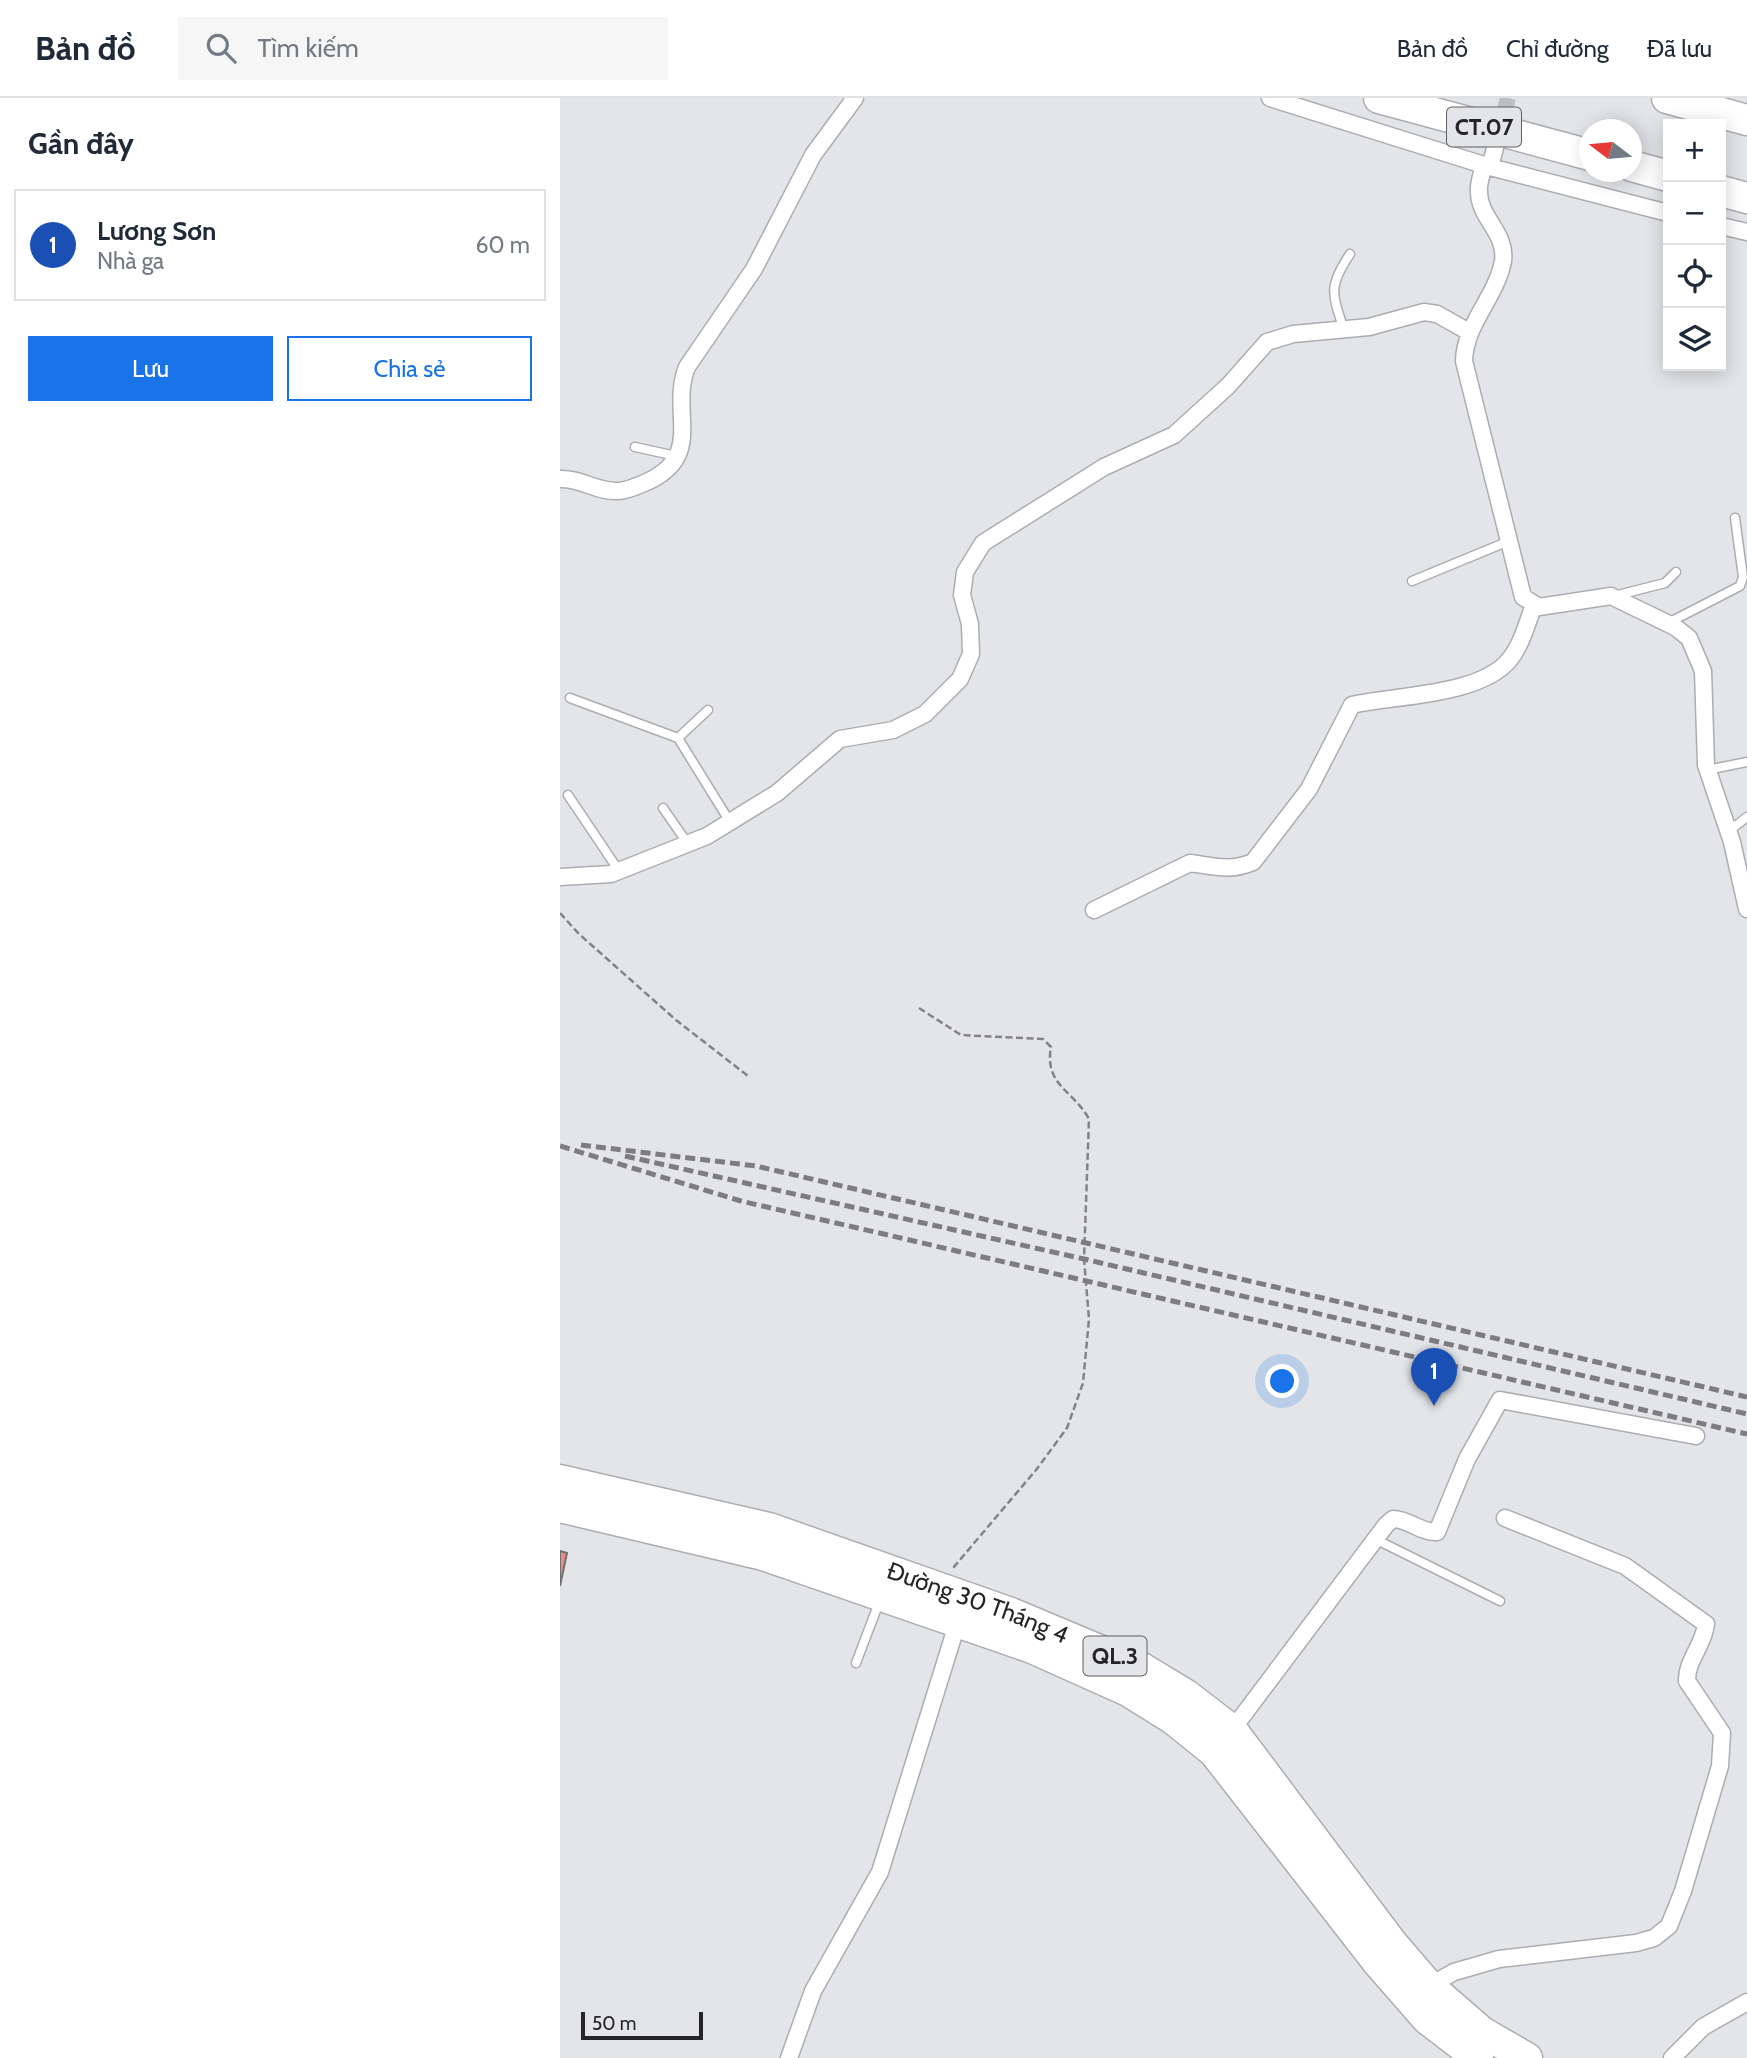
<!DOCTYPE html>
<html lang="vi">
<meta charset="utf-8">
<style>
body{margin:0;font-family:Cabin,sans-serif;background:#f6f6f7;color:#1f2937}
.controls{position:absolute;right:21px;top:21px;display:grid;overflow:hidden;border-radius:0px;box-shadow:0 4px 18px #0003}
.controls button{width:63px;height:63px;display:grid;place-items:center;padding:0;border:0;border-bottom:2px solid #e0e1e3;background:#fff;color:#1f2937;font:35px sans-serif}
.compass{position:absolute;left:1019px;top:21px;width:63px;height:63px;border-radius:50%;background:#fff;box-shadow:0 4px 18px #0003;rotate:286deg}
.scale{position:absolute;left:21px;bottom:18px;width:122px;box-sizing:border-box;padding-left:7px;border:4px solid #252527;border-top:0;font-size:19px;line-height:24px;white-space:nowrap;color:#252527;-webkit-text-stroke:5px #e4e5e9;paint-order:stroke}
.you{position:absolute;left:723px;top:1284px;width:24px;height:24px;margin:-18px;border:5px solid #fff;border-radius:50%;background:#1a73e8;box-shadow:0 0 0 10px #1a73e833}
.badge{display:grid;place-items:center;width:46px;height:46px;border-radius:50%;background:#1a73e8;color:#fff;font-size:23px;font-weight:700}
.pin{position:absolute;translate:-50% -58px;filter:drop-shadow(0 2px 4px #0008)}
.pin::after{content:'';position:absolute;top:37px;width:24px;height:21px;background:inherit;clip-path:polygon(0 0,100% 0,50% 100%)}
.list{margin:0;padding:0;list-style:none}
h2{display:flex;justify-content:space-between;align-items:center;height:91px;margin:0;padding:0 28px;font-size:30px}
h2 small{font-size:23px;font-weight:400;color:#747a83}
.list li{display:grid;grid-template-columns:46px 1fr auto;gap:21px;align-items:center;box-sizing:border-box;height:112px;margin:0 14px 14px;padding:0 14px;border:2px solid #e0e1e3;border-radius:0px}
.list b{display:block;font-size:26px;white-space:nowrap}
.list p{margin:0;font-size:23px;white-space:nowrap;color:#747a83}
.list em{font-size:23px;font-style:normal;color:#747a83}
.actions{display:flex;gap:14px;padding:21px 28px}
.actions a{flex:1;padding:16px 0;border:2px solid #1a73e8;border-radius:0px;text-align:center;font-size:24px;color:#1a73e8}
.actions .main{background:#1a73e8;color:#fff}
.icon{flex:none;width:38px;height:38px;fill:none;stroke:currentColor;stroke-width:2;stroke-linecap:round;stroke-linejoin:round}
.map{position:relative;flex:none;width:1187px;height:1960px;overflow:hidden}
header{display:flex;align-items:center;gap:42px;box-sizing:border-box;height:98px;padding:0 35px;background:#fff;border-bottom:2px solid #e0e1e3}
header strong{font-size:33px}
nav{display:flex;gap:38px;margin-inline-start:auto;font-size:24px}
.search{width:490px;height:63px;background:#f6f6f7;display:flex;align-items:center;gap:18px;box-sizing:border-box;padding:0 24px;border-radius:0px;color:#747a83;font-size:26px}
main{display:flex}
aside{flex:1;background:#fff}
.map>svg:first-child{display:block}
.building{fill:#e4907e;stroke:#73706f;stroke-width:2}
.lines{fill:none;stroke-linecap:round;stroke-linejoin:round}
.street-tunnel{stroke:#bebfc2;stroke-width:16;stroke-dasharray:16 8;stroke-linecap:butt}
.lane-casing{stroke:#acadb1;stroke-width:11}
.street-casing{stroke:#acadb1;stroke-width:19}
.highway-casing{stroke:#acadb1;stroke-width:33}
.path{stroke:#838386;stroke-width:2.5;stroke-dasharray:7 3.5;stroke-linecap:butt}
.lane{stroke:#fff;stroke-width:8}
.street{stroke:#fff;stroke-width:16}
.highway{stroke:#fff;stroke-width:30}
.rail{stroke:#7d7d80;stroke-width:5;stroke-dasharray:10 5;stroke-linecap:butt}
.labels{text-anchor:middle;stroke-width:6;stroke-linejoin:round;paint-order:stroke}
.shield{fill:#e4e5e9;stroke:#5e5f61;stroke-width:2}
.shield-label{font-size:23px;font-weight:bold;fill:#252527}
.street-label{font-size:24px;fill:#252527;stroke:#e4e5e9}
</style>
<header>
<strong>Bản đồ</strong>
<div class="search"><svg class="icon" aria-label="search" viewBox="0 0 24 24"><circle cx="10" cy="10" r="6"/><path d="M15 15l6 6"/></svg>Tìm kiếm</div>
<nav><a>Bản đồ</a><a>Chỉ đường</a><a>Đã lưu</a></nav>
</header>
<main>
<aside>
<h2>Gần đây<small></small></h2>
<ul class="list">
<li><span class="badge" style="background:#1a4fb4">1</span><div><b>Lương Sơn</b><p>Nhà ga</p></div><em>60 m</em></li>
</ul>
<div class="actions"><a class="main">Lưu</a><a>Chia sẻ</a></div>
</aside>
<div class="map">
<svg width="1187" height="1960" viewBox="0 0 1187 1960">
<rect width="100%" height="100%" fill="#e4e5e9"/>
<path class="building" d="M 0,1453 L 7,1455 L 0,1488 Z"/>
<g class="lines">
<path class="street-tunnel" d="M 938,37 L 948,0"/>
<defs>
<path id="lane" d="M 784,232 C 772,195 768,189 790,156
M 75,349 L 116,358
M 852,483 L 949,443
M 1054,498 L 1105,485 L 1116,474
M 1108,525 L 1180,488 L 1183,479 L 1175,420
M 10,600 L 118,640 L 170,724
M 118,640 L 148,612
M 1147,672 L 1187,664
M 8,697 L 59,773
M 103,710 L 128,746
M 1169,733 L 1187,719
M 815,1441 L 940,1503
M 296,1565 L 320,1502"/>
<path id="street" d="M 710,0 L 930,69 L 1108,115
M 924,67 C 922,76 918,85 919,94 C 919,120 947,135 943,163 C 936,200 905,225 904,263 L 963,499 L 979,509 L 1051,498 L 1115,529 L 1129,540 L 1143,573 L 1146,667 L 1172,744 L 1187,811
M 930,69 L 935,50
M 1161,128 L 1187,134
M 0,381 C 20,380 37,394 58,393 C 68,393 79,387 89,383 C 145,356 109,313 127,269 L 194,171 L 253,57 L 295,0
M 0,779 L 51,776 L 147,738 L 217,695 L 280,641 L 333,632 L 365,616 L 400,581 L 411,556 L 410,526 L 402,497 L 405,474 L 423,445 L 544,369 L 614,337 L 668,288 L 707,244 L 733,236 L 809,229 L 864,214 L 877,216 L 909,234
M 534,812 L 630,765 C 653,768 670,774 693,764 L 749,691 L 792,607 C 835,597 921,598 950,561 C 962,546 967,525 974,507
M 672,1632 L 826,1427 L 833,1421 C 849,1421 861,1435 877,1434 L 907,1361 L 940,1302 L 1136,1338
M 869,1888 L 894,1874 L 939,1861 L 1076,1845 L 1094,1840 L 1109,1828 L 1123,1793 L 1160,1668 L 1162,1635 L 1127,1583 C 1126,1563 1144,1547 1146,1526 L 1065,1468 L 945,1420
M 229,1960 L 253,1893 L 320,1774 L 398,1523
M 1112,1960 L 1143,1929 L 1187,1904"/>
<g id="highway">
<path d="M 819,0 L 1030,57"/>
<path d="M 1107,0 L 1187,22"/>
<path d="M 1072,68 L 1108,78"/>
<path d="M 1161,93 L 1187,100"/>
<path id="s1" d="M 0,1382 L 209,1430 L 451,1515 L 582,1570 L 625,1596 L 672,1632 L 832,1845 L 869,1888 L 922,1934 L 967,1960"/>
<path d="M 0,1409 L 203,1457 L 472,1550 L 568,1593 L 613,1621 L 654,1654 L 819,1866 L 867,1921 L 918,1960"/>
</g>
</defs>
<use href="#lane" class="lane-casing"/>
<use href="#street" class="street-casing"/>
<use href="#highway" class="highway-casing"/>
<path class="path" d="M 0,815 L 19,836 L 116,922 L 188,978
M 359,910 L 401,937 L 483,941 L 491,949 C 484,987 513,992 529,1021 L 524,1161 L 529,1221 L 523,1285 L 507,1330 L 476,1372 L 393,1470"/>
<use href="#lane" class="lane"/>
<use href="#street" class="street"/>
<use href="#highway" class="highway"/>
<path class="rail" d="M 21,1047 L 196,1068 L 1187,1299
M 0,1048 L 181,1103 L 1187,1336
M 65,1058 L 524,1161 L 1187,1316"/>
</g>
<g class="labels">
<g class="shield">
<rect x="887" y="9.5" width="74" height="39" rx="5"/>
<rect x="523.5" y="1538.5" width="63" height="39" rx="5"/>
</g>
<g class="shield-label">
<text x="924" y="37">CT.07</text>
<text x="555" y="1566">QL.3</text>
</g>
<g class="street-label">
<text dy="8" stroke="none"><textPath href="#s1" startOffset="436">Đường 30 Tháng 4</textPath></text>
</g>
</g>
</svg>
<div class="controls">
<button>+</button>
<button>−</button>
<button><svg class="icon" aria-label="locate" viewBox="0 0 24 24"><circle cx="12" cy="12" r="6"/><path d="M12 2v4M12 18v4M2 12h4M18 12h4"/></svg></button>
<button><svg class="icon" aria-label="layers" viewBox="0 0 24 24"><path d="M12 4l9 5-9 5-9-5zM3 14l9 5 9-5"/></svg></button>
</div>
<svg class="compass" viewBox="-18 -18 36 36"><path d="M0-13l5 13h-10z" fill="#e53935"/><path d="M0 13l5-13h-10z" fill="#747a83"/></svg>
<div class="scale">50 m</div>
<div class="you"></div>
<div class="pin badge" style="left:874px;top:1308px;background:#1a4fb4">1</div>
</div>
</main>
